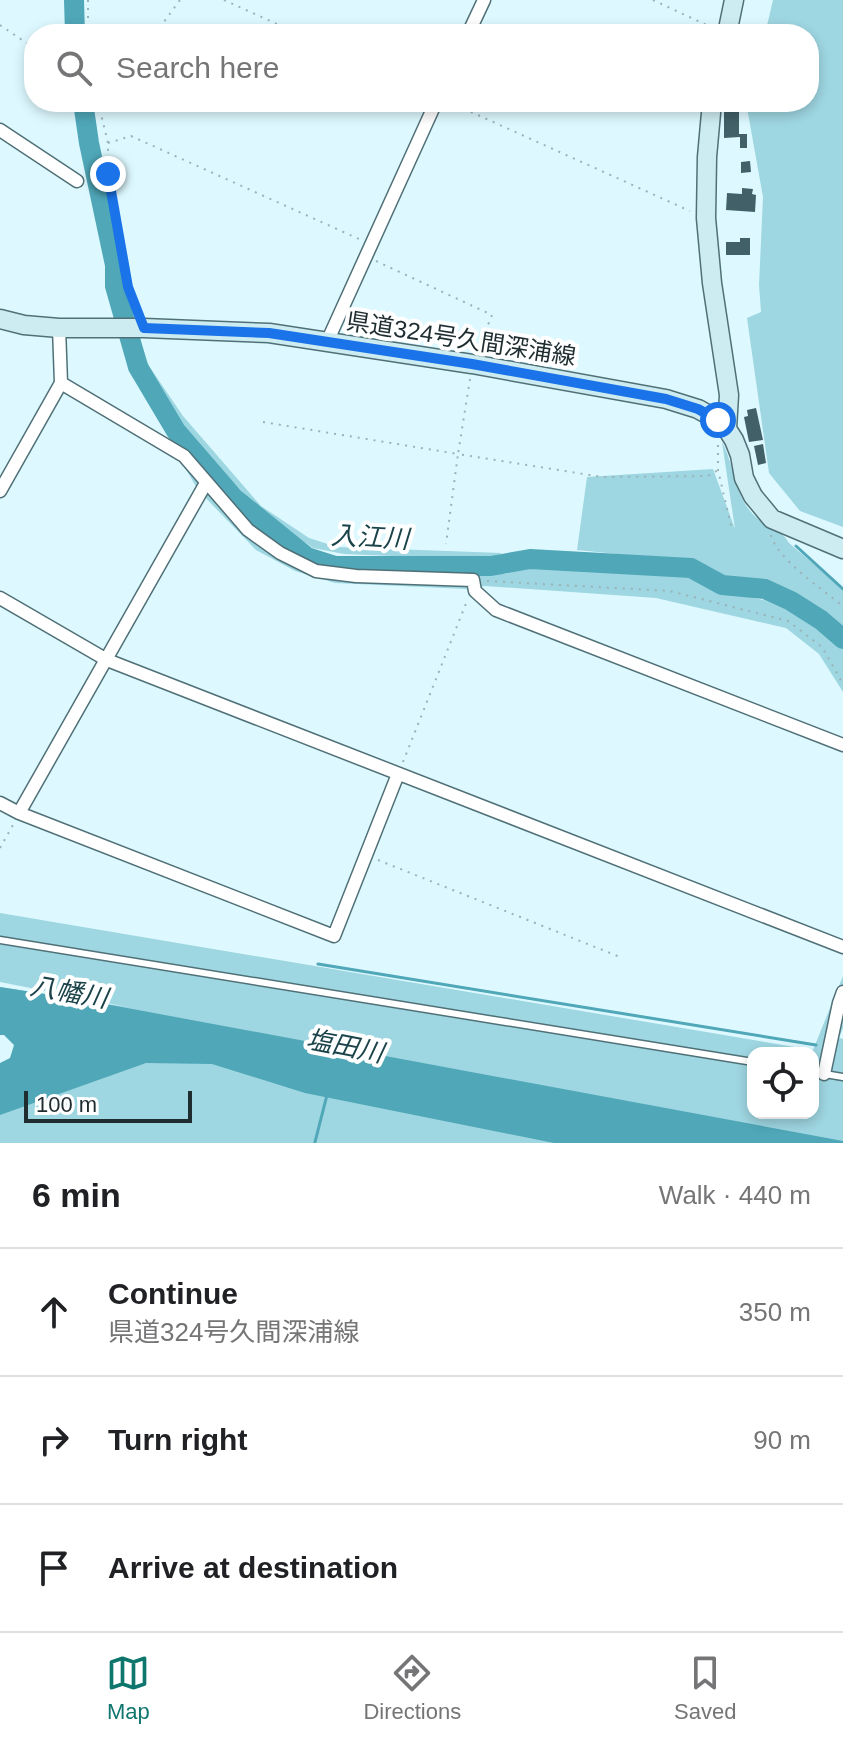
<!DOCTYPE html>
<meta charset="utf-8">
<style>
body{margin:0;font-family:Arial,"Noto Sans JP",sans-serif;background:#f6f6f6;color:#202124}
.controls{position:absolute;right:24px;bottom:24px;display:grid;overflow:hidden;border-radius:16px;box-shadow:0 4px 12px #0003}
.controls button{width:72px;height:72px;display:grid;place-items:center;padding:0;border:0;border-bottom:2px solid #e0e0e0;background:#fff;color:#202124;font:40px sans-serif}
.scale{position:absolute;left:24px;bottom:20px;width:168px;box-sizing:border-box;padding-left:8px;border:4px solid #1f2d30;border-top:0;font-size:22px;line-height:28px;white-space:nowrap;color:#1f2d30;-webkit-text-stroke:6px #fff;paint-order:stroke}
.stop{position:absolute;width:24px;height:24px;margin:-18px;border:6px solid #1a73e8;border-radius:50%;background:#fff}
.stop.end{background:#1a73e8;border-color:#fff;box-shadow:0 2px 8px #0008}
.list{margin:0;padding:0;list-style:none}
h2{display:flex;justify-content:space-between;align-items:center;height:104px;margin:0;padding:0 32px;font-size:34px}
h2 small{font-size:26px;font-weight:400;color:#757577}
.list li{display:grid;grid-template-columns:52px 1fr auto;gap:24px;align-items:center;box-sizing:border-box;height:128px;padding:0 32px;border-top:2px solid #e0e0e0}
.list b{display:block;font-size:30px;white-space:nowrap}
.list p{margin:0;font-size:26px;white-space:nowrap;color:#757577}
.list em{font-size:26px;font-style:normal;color:#757577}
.icon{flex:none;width:44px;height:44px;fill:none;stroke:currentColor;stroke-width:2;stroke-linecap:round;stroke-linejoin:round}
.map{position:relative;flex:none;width:843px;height:1143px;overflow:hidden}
.search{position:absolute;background:#fff;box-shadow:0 4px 12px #0003;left:24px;right:24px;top:24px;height:88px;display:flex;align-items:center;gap:20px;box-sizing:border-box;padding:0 28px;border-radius:32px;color:#757577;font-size:30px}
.sheet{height:488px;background:#fff}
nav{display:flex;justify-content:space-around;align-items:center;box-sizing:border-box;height:112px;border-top:2px solid #e0e0e0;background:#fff;font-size:22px;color:#757577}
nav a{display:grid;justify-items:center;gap:4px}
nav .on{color:#0f766e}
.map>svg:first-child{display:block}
.green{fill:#9ed6e1;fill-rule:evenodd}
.water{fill:#4fa7b8}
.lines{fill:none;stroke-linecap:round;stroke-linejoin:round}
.stream{stroke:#4fa7b8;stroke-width:3}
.river{stroke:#4fa7b8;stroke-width:20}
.building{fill:#416067}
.lane-casing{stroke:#507077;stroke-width:9}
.street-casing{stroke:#507077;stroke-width:15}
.secondary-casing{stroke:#507077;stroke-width:21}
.path{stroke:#9bb2b7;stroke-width:2;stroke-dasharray:2 6;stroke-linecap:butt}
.lane{stroke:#fff;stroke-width:6}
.street{stroke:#fff;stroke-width:12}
.secondary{stroke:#cdecf2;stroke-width:18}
.route{stroke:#1a73e8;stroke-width:10}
.labels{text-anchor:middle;stroke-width:8;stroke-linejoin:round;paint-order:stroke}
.street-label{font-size:24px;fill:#1f2d30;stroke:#fff}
.water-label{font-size:26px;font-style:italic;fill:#1a434a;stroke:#fff}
</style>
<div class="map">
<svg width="843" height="1143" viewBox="0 0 843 1143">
<rect width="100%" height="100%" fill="#ddf9ff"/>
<path class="green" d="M 773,0 L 843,0 L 843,527 L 800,511 L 769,473 L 747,318 L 761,312 L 759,285 L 763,197 L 746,102 L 809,102 L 809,34 L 765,34 Z
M 139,336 L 149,366 L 183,416 L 261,506 L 309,538 L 337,547 L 502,553 L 487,560 L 344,554 L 313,548 L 260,511 L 183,428 L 142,366 Z
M 722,442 C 734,464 734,492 751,512 C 762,526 780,526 789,543 L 843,589 L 843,634 L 788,589 L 742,583 L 700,565 L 657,558 L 577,550 L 587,477 L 713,469 L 735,529 Z
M 180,448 L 249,522 L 305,559 L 334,568 L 506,574 L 534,563 L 650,568 L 700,576 L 717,591 L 764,600 L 797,614 L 843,647 L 843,692 L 819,654 L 786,628 L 656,598 L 485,586 L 466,589 L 335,583 L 295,571 L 256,550 L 198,490 L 180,459 Z
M 0,913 L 813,1050 L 843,976 L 843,1028 L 839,1038 L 843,1039 L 843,1143 L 0,999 L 0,987 L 127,1007 L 0,982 ZM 753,1053 L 813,1053 L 813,1113 L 753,1113 Z
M 136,1038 L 667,1143 L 0,1143 L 0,1102 Z"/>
<path class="water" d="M 0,987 L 84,1000 L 843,1141 L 843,1143 L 554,1143 L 305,1093 L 212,1064 L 146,1063 L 0,1115 L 0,1063 L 10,1058 L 14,1045 L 4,1035 L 0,1035 Z"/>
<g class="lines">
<path class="stream" d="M 796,546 L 843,589
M 318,964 L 816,1045
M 315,1142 L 327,1095"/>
<path class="river" d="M 74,0 L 75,34
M 83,102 L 89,143 L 115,265 L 115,286 L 138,367 L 176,431 L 234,498 L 307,557 L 335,566 L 491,566 L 530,559 L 691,568 L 722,585 L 765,589 L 791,601 L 821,620 L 843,639"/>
</g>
<path class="building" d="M 724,112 L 739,112 L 739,134 L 747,134 L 747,148 L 740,148 L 740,137 L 724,138 Z
M 750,161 L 751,172 L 741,173 L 741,162 Z
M 742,188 L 753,189 L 752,194 L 756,195 L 755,212 L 726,210 L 727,193 L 742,194 Z
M 740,238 L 750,238 L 750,255 L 726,255 L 726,242 L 740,242 Z
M 756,408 L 763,440 L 749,442 L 744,417 L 748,416 L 747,410 Z
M 763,444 L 766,463 L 758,465 L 754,446 Z"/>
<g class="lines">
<defs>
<path id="lane" d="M 0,940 L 753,1062
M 813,1072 L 843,1077"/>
<path id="street" d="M 468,34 L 484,0
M 0,130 L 77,181
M 327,342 L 436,102
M 61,383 L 184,456 L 248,530 L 280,553 L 316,571 L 356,576 L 473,580 L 475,591 L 496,610 L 843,745
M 0,491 L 61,383 L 59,328
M 0,598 L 107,660 L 843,947
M 0,803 L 19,813 L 334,936 L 398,774
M 19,813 L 206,483
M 824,1074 L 839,1003 L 843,992"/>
<path id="secondary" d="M 727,34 L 734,0
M 712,102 L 707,157 L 706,218 L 712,283 L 729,395 L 727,429
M 0,319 L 24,325 L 59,328 L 144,328 L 269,333 L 472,364 L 666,399 L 698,409 L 718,420 L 727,429 L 734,440 L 740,455 L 744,478 L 753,496 L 772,519 L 843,549"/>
</defs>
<use href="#lane" class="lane-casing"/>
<use href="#street" class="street-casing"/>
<use href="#secondary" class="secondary-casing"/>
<path class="path" d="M 88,0 L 88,34
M 224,0 L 299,34
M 653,0 L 713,28
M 0,25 L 34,48
M 155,34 L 180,0
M 98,102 L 108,143 L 108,174 L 128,287 L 138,312
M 449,102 L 690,211
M 99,108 L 104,102
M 108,143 L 131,136 L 359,239
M 376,261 L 492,315 L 478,350
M 470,379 L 458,454 L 602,477 L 708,476 L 718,470
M 263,422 L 458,454 L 446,544
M 718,445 L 718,470 L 732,530
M 771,535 C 777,559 823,590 843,606
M 487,581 L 670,591 L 788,621 L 822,647 L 843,684
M 403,762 L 467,601
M 0,848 L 13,825
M 378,860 L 620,957"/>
<use href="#lane" class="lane"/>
<use href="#street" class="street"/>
<use href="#secondary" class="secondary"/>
</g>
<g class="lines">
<path class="route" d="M 108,174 L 128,287 L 144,328 L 269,333 L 472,364 L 666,399 L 698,409 L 718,420"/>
</g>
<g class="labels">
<g class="street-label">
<text transform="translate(461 339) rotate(9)" y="8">県道324号久間深浦線</text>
</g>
<g class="water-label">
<text transform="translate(370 537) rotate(3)" y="9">入江川</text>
<text transform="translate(69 992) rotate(10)" y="9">八幡川</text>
<text transform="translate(345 1046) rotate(11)" y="9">塩田川</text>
</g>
</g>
</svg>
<div class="controls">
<button><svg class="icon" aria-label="locate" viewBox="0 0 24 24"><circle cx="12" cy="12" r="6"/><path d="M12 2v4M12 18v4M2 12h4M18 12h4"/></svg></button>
</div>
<div class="scale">100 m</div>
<div class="stop" style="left:718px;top:420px"></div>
<div class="stop end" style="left:108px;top:174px"></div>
<div class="search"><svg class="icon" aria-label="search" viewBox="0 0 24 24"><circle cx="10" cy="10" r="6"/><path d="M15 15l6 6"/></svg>Search here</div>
</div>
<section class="sheet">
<h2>6 min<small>Walk · 440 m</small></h2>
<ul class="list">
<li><svg class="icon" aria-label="ahead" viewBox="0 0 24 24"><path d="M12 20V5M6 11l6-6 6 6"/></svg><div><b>Continue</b><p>県道324号久間深浦線</p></div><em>350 m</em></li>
<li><svg class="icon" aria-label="right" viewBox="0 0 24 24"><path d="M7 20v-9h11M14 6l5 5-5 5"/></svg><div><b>Turn right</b></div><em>90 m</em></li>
<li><svg class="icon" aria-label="arrive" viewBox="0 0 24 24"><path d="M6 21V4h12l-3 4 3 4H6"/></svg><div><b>Arrive at destination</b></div></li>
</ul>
</section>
<nav>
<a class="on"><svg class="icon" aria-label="map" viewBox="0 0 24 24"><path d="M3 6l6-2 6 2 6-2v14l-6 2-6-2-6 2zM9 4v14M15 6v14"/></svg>Map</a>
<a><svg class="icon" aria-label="directions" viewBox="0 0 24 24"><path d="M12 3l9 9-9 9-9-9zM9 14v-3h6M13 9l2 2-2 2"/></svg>Directions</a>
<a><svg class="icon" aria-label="saved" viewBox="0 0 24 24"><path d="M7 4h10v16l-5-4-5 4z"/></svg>Saved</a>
</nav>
